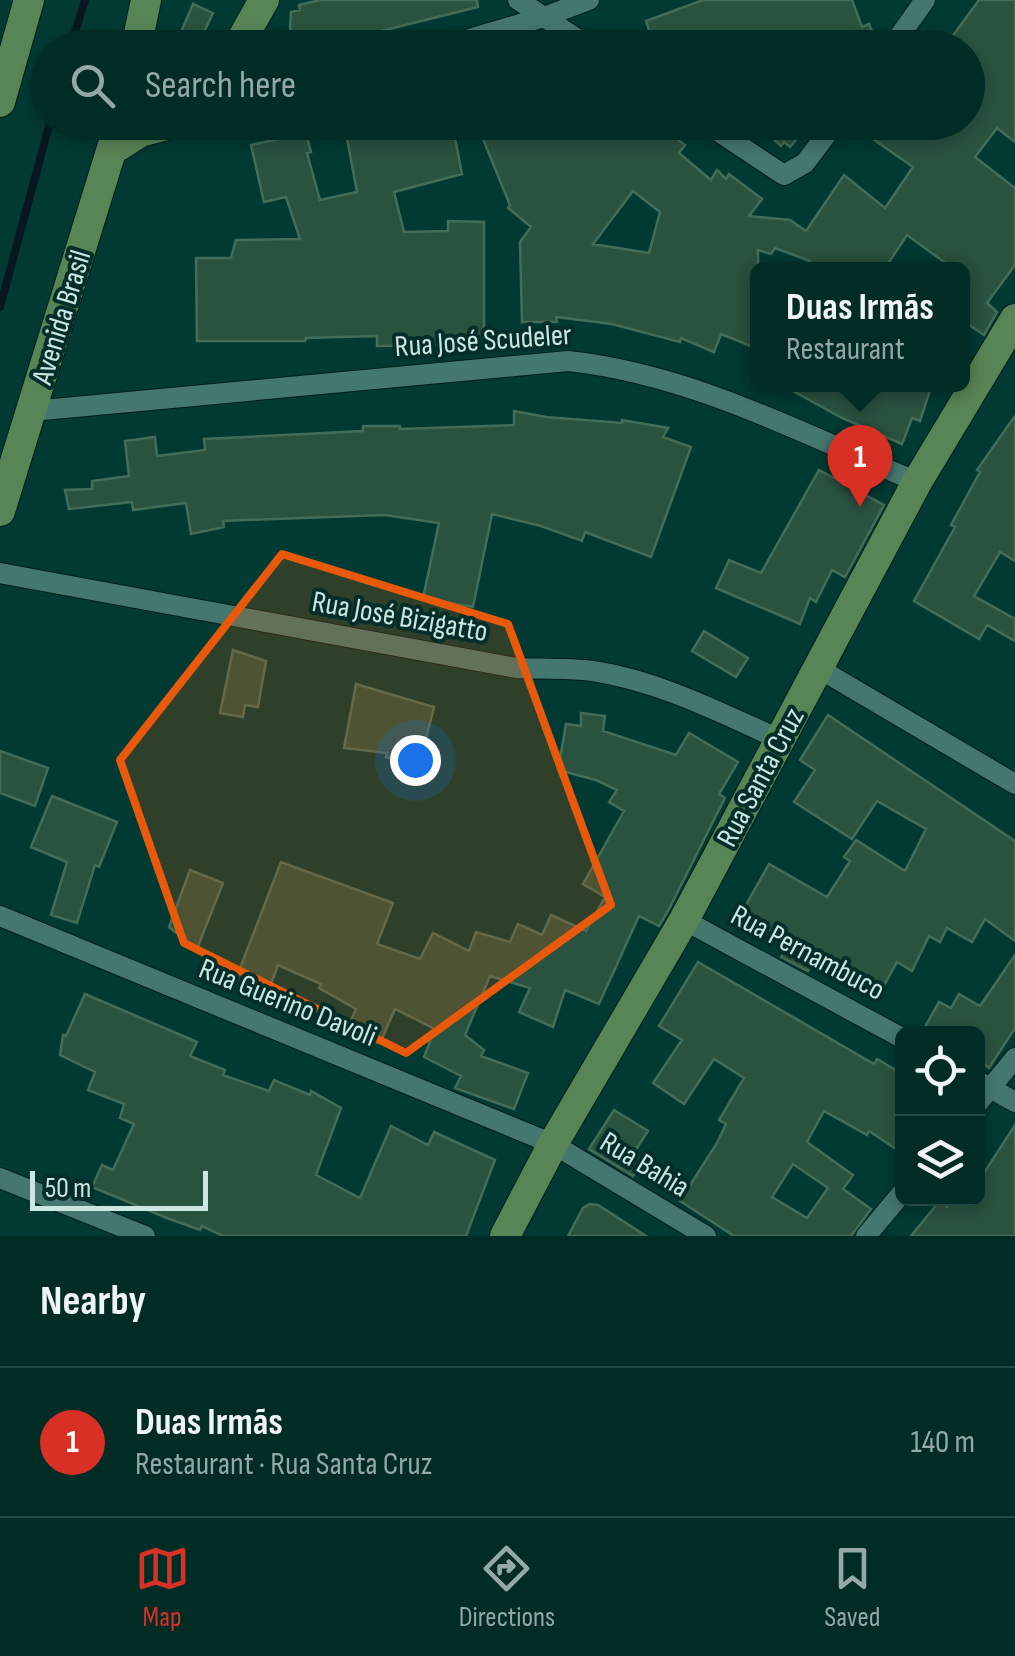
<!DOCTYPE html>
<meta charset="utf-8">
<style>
body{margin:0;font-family:"Sofia Sans Condensed",sans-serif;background:#0a342e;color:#f1f3f6}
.controls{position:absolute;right:30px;bottom:30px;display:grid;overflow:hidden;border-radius:15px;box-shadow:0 5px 15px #0003}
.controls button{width:90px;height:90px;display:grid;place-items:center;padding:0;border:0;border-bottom:2px solid #224843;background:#002c26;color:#f1f3f6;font:50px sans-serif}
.scale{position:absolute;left:30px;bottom:25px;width:178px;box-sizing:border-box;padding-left:10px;border:5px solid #cce6e1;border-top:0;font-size:28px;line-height:35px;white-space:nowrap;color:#cce6e1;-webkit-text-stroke:8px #042e29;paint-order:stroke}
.you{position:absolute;left:415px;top:760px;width:35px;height:35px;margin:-25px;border:8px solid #fff;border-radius:50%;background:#1a73e8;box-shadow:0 0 0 15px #1a73e833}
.badge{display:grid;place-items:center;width:65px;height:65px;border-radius:50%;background:#d93025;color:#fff;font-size:32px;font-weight:700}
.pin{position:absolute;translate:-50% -82px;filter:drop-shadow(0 2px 5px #0008)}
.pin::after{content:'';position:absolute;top:52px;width:35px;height:30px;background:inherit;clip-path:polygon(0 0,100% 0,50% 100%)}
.popup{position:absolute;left:750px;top:262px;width:220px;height:130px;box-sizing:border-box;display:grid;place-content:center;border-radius:15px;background:#002c26;filter:drop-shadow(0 2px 8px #0005);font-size:32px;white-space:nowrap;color:#95a7a7}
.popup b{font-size:38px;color:#f1f3f6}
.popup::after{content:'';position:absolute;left:50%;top:100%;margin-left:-20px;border:20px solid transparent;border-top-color:#002c26}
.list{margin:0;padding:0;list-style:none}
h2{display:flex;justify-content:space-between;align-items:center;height:130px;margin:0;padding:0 40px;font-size:42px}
h2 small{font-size:32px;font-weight:400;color:#95a7a7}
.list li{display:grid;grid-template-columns:65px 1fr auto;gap:30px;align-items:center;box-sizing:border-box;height:150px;padding:0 40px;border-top:2px solid #224843}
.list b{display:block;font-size:38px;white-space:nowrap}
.list p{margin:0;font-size:32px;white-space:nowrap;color:#95a7a7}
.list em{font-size:32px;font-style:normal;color:#95a7a7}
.icon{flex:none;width:55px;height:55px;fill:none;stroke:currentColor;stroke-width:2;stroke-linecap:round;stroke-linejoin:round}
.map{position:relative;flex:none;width:1015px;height:1236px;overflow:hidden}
.search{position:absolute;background:#002c26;box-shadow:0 5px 15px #0003;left:30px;right:30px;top:30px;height:110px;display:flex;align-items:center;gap:25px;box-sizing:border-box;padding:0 35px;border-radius:55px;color:#95a7a7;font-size:38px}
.sheet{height:280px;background:#002c26}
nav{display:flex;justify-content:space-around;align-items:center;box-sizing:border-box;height:140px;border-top:2px solid #224843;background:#002c26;font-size:28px;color:#95a7a7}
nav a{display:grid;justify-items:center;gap:5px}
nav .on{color:#d93025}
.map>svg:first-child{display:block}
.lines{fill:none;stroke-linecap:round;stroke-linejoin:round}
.stream{stroke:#071722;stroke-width:8}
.building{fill:#29523f;stroke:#446d58;stroke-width:2.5;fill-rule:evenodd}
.street-casing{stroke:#031e1a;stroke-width:22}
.secondary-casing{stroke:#031e1a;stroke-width:32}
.street{stroke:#44776f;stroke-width:20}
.secondary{stroke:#588556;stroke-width:30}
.marked{fill:#e8590c;fill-opacity:0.2;stroke:#e8590c;stroke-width:8;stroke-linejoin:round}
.labels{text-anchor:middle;stroke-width:8;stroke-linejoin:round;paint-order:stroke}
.street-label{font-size:30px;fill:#cce6e1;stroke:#042e29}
</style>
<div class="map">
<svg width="1015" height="1236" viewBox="0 0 1015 1236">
<rect width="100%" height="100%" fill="#003a33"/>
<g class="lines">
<path class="stream" d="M 70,48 L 85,0
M 0,307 L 50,122"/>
</g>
<path class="building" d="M 320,0 L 477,0 L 478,7 L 369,34 L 338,43 L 339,48 L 297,48 L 290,28 L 291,12 L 300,10 L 299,5 Z
M 703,0 L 852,0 L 862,27 L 869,24 L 877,43 L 864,48 L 731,48 L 727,39 L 704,48 L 655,48 L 646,21 Z
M 979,0 L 1015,0 L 1015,142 L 997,128 L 975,157 L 1015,188 L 1015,265 L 987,303 L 997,312 L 984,335 L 962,320 L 962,270 L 939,270 L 944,262 L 907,235 L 884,270 L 806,270 L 810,261 L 775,248 L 771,254 L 758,250 L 758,349 L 721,334 L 714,352 L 681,338 L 680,342 L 612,324 L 556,317 L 557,322 L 522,322 L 520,242 L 531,227 L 508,208 L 510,205 L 476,122 L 655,122 L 685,145 L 679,153 L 711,180 L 717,170 L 726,179 L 729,174 L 762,199 L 749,216 L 790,220 L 806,231 L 844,175 L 885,208 L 913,167 L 873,139 L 886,122 L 968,122 L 968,48 L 944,48 ZM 633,191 L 660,212 L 649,253 L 593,244 Z
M 193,4 L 213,13 L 200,40 L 181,32 Z
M 344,122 L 452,122 L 462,174 L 394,192 L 404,232 L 448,231 L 448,221 L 484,222 L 484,339 L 449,339 L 449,345 L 377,346 L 377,336 L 306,338 L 305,341 L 197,341 L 196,258 L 231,258 L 236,240 L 300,239 L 286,197 L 264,202 L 251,145 L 306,133 L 311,152 L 307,153 L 320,200 L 357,192 Z
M 754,122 L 811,122 L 790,147 L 784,142 L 781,146 Z
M 780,384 L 932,384 L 920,421 L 912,418 L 902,444 L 842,418 Z
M 514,411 L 546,417 L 622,423 L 622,420 L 668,428 L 663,437 L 691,447 L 651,557 L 585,532 L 582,541 L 541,526 L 492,514 L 473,607 L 423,598 L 439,523 L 385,515 L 244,520 L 223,521 L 224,527 L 191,534 L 186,503 L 133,510 L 132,502 L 69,509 L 65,490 L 92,489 L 92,481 L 129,476 L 125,441 L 155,437 L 157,456 L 205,450 L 204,439 L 363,431 L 363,426 L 400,426 L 400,429 L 514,425 Z
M 1015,416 L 1015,561 L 1000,552 L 974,596 L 1015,619 L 1015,641 L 987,625 L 979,639 L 914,601 L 955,527 L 951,525 L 980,472 L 977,470 Z
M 819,470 L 884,505 L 845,577 L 832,570 L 816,602 L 810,598 L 800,624 L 716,588 L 729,560 L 761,573 Z
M 704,631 L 748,658 L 736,677 L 692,651 Z
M 233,650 L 266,661 L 258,707 L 245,705 L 243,717 L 220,713 Z
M 356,684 L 434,707 L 419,766 L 386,757 L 387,753 L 344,748 Z
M 581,713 L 605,716 L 603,731 L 676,755 L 689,733 L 738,762 L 719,794 L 725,798 L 668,911 L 659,926 L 639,916 L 599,1004 L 565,990 L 553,1027 L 519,1012 L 530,988 L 490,976 L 465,1035 L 484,1050 L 481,1056 L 528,1073 L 514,1109 L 455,1088 L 461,1076 L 424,1057 L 435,1029 L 395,1009 L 380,1043 L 368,1041 L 348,1027 L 356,1009 L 319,988 L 321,984 L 278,965 L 266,997 L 234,984 L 281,862 L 393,903 L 377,944 L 420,959 L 433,933 L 469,951 L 476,932 L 510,942 L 518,924 L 542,935 L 551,915 L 586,931 L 605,897 L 583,884 L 624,811 L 609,802 L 617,790 L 596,780 L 558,770 L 566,724 L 581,726 Z
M 828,715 L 1015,841 L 1015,941 L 985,919 L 972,942 L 947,928 L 940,942 L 929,936 L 912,971 L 897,962 L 876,1000 L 813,960 L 808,971 L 781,957 L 789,941 L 751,920 L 746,905 L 769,864 L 827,897 L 850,861 L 844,857 L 856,840 L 905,871 L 926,829 L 877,801 L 852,839 L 794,802 L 815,770 L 800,760 Z
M 0,751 L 48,768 L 35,806 L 0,793 Z
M 52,796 L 117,822 L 99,867 L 95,865 L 77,923 L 51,915 L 67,862 L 31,847 Z
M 190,870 L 223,883 L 197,949 L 169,927 Z
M 1015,955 L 1015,1028 L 989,1068 L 978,1060 L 978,1034 L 921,1034 L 939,1002 L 951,1008 L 959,994 L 980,1006 Z
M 698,962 L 874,1064 L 877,1059 L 902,1074 L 902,1153 L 869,1131 L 867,1135 L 824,1111 L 807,1142 L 853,1175 L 843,1189 L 871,1209 L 851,1236 L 734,1236 L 680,1201 L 717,1143 L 726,1124 L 719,1120 L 744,1078 L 714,1059 L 684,1104 L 653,1083 L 682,1040 L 659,1026 ZM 793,1164 L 828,1188 L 807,1218 L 772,1197 Z
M 85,994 L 197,1042 L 190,1056 L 225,1070 L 223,1075 L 269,1091 L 274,1080 L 310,1095 L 311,1091 L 341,1108 L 316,1175 L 360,1198 L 391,1126 L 428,1145 L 434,1132 L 495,1160 L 466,1236 L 223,1236 L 202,1226 L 200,1230 L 167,1218 L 92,1187 L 102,1165 L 113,1170 L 134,1124 L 120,1118 L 124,1104 L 88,1090 L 95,1072 L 60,1055 L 63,1035 L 66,1036 Z
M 614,1110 L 648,1131 L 633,1154 L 643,1160 L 633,1176 L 589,1149 Z
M 1015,1125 L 1015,1236 L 911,1236 L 939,1202 L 947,1207 L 952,1198 L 978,1198 L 978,1182 Z
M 590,1204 L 598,1205 L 646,1236 L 568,1236 L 583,1208 Z"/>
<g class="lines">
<defs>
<path id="street" d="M 518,0 L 591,48
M 439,48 L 544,17 L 589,0
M 891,48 L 925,0
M 704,122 L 784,175 L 805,163 L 836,122
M 32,411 L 568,361 C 691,374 804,434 917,482
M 0,573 L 516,668 C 541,669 568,668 593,671 C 659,681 721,713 781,740
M 818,668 L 1015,784
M 0,916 L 553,1144 L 706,1236
M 684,920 L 902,1038
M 978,1081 L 1015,1102
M 978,1103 L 1015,1058
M 0,1178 L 145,1236
M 866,1236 L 902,1193"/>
<path id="secondary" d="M 136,48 L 146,0
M 237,48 L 264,0
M 0,102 L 29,0
M 115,148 L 140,132 L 178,122
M 0,511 L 120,122
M 505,1236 L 553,1144 L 684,920 L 917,482 L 1015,319"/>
</defs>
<use href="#street" class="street-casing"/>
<use href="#secondary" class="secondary-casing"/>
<use href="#street" class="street"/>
<use href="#secondary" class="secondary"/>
</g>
<path class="marked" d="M 282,554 L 508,624 L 611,905 L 406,1053 L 184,943 L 120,760 Z"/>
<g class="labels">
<g class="street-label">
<text transform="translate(61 317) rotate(-73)" y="10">Avenida Brasil</text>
<text transform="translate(483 340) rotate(-4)" y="10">Rua José Scudeler</text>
<text transform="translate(400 616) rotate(10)" y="10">Rua José Bizigatto</text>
<text transform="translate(760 777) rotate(-62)" y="10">Rua Santa Cruz</text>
<text transform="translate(808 952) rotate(28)" y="10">Rua Pernambuco</text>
<text transform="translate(288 1002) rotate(22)" y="10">Rua Guerino Davoli</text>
<text transform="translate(645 1164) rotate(31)" y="10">Rua Bahia</text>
</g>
</g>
</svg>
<div class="controls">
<button><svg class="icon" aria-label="locate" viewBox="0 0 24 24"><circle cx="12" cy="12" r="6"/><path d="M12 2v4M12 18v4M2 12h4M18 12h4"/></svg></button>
<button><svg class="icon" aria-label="layers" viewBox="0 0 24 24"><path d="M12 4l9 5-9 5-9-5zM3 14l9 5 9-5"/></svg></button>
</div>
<div class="scale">50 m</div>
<div class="you"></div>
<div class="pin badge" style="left:860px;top:507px">1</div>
<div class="popup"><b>Duas Irmãs</b>Restaurant</div>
<div class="search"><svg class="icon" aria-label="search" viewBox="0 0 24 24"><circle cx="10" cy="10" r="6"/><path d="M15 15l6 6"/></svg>Search here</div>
</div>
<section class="sheet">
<h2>Nearby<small></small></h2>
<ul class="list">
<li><span class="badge">1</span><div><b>Duas Irmãs</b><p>Restaurant · Rua Santa Cruz</p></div><em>140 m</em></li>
</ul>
</section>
<nav>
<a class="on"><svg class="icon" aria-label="map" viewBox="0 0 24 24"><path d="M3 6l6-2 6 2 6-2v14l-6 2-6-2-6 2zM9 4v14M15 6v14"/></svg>Map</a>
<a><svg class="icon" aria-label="directions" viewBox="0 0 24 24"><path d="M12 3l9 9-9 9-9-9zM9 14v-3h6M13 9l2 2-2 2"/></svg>Directions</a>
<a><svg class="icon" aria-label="saved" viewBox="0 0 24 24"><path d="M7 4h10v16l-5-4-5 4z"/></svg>Saved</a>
</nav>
